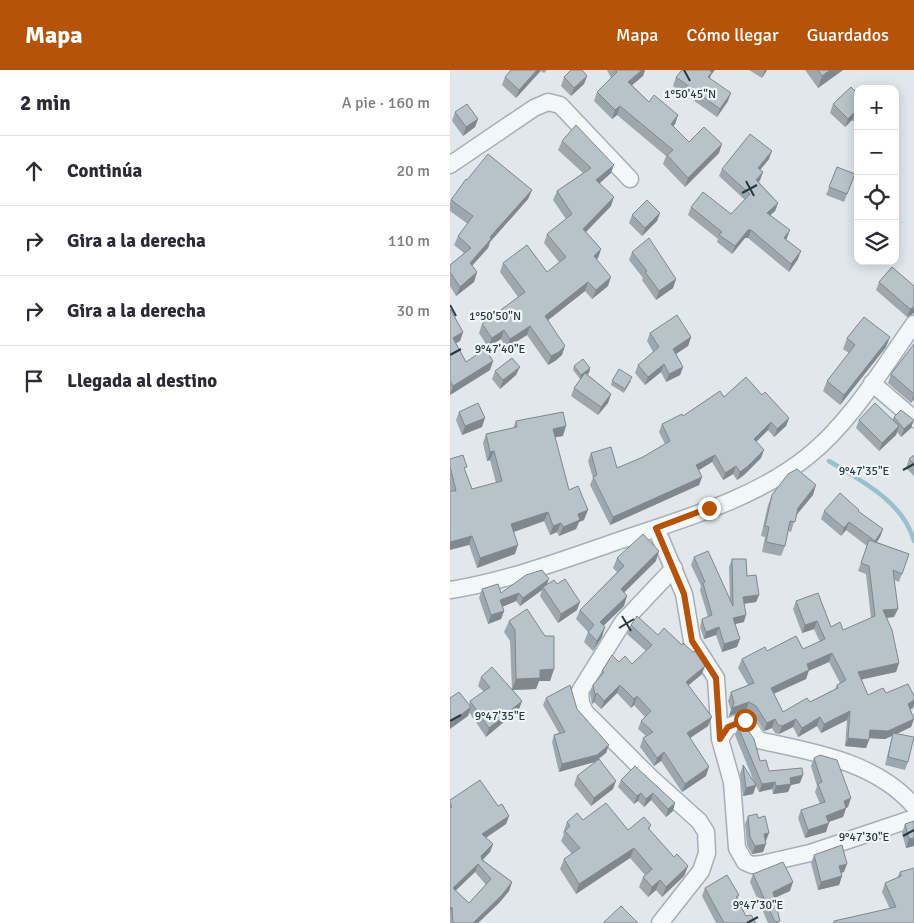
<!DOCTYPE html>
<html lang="es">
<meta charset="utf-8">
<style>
body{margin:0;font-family:Signika,sans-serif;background:#f7f7f7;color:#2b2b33}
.controls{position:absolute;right:15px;top:15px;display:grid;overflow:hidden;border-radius:10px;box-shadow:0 2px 12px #0003}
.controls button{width:45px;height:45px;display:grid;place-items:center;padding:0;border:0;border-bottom:1px solid #e1e1e2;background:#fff;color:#2b2b33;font:25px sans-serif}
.stop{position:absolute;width:15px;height:15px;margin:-11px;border:4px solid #b45309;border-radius:50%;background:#fff}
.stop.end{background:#b45309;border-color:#fff;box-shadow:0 1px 5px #0008}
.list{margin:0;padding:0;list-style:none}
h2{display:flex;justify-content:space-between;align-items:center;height:65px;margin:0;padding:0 20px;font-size:21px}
h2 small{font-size:16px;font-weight:400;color:#7c7c81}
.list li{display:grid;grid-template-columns:32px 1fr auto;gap:15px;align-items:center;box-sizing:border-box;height:70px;padding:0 20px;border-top:1px solid #e1e1e2}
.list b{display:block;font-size:19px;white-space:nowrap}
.list em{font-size:16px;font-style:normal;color:#7c7c81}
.icon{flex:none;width:28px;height:28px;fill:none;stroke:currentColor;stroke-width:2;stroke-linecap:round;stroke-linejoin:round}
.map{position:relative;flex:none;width:464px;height:853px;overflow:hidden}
header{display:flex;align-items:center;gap:30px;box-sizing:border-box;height:70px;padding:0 25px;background:#b45309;color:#fff}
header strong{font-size:24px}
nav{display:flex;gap:28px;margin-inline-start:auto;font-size:18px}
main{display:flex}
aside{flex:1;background:#fff}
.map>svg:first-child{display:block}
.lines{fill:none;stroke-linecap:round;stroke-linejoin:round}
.stream{stroke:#99c0cd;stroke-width:4.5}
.minor-casing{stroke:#a6afb6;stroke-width:19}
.minor{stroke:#f4f7f8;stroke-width:16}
.wall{fill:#9da7ad;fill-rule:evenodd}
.shaded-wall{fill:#80888d}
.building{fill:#b7c2c9;stroke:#80888d;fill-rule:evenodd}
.route{stroke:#b45309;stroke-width:6}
.ticks{fill:none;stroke:#283944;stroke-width:2}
.ticks-label{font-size:12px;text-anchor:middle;fill:#283944;stroke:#f0f5f8;stroke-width:4.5;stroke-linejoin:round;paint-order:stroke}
</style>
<header>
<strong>Mapa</strong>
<nav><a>Mapa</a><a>Cómo llegar</a><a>Guardados</a></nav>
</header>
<main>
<aside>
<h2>2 min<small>A pie · 160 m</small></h2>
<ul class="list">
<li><svg class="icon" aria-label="ahead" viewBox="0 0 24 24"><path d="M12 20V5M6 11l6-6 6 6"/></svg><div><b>Continúa</b></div><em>20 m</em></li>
<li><svg class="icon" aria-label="right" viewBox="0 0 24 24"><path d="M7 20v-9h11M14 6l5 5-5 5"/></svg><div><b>Gira a la derecha</b></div><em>110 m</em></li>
<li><svg class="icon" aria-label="right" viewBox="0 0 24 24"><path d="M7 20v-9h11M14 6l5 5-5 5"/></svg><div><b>Gira a la derecha</b></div><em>30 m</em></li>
<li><svg class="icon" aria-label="arrive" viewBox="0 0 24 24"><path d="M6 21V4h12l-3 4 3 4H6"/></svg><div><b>Llegada al destino</b></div></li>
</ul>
</aside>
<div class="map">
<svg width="464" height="853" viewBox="0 0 464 853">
<rect width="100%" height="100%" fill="#e1e7eb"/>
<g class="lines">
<path class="stream" d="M 379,391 C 411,411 453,431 464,471"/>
<defs>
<path id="minor" d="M 0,95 L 84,38 L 98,32 L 110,35 L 180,109
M 422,313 L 464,349
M 206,458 L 234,524 L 242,571 L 266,608 L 270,669 L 282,712 L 287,778 L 295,792 L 302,795 L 312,794 L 360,783 L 464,748
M 0,520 C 57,511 113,490 168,471 C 232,449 303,430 357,387 C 401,352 432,299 464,254
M 270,669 L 278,657 L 295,650 L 308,670 C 362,682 425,691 464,736
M 210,853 L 251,801 L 257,783 L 256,762 L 249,751 L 199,706 L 135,642 L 131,633 L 130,621 L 173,552 L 224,498"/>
</defs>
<use href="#minor" class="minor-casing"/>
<use href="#minor" class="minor"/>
</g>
<path class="wall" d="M 61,0 L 97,0 L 94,3 L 91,1 L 66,28 L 52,15 L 55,7 Z
M 157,0 L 195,0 L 193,6 L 182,15 L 199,32 L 228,45 L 225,54 L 223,56 L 239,72 L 269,83 L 235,117 L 213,94 L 216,86 L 167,45 L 162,49 L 144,31 L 147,22 L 161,8 Z
M 299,0 L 317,0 L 312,8 Z
M 355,0 L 393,0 L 368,18 Z
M 261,5 L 259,8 L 278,31 L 267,47 L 223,16 L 226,7 Z
M 137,6 L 134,14 L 121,26 L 111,16 L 114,7 Z
M 408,24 L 408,55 L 402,50 L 395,57 L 380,43 L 383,34 Z
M 5,42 L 28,49 L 25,57 L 13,66 L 2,51 Z
M 112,71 L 161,103 L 150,113 L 161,136 L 136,162 L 151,179 L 148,188 L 146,189 L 158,216 L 142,229 L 135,221 L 98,250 L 112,285 L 105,291 L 98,295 L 77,265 L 56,278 L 51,269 L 38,277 L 29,263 L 32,254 L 68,227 L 50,202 L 53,193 L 97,202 L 109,192 L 94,173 L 97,164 L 116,149 L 103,130 L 107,121 L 133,103 L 108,80 Z
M 319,89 L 310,100 L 313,102 L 310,110 L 309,112 L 328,133 L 325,141 L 320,145 L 337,168 L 336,170 L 348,189 L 339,202 L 298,168 L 295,168 L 282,184 L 267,172 L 268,169 L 238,145 L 241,137 L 281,144 L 295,130 L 269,106 L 272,99 Z
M 387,97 L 405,104 L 394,132 L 376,125 Z
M 17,110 L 82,120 L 78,129 L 40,172 L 38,178 L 22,196 L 27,202 L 24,212 L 6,226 L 0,216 L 0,195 L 14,183 L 4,175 L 8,166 L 18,154 L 0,141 L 0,133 L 1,130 Z
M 210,143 L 207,151 L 192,166 L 179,153 L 182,145 Z
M 182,182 L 226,209 L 223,218 L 206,230 L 192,210 L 193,208 L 179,190 Z
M 442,197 L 463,244 L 457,247 L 426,220 L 429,212 Z
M 0,239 L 13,262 L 10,271 L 6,273 L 16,292 L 43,291 L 40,300 L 0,325 Z
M 200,263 L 241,267 L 238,276 L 226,284 L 233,297 L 230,305 L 216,312 L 211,302 L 195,315 L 185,303 L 188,295 L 203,282 L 197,271 Z
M 397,268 L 436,277 L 390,335 L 373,321 L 377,311 L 399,283 L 393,279 Z
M 464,274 L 464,329 L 461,333 L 438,313 L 441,304 Z
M 124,296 L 140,298 L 139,303 L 137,304 L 161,324 L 158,333 L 148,345 L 121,326 L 124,318 L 131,308 L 130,309 L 123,300 Z
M 45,301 L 66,305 L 50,319 L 42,309 Z
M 162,311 L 181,311 L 174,323 L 161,315 Z
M 312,325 L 339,348 L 336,356 L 324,367 L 318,360 L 306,372 L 311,388 L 294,405 L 287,410 L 283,404 L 273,410 L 262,392 L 249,400 L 252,407 L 249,415 L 160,455 L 140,415 L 143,408 L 138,391 L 141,383 L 167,398 L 193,387 L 215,374 L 209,362 L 212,354 L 233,346 L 274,327 Z
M 9,342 L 32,357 L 12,365 L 6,350 Z
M 444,347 L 464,350 L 461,358 L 451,367 L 447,362 L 446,365 L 429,381 L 406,358 L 409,350 L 442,350 Z
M 66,351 L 113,366 L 105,367 L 119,420 L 134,450 L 129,452 L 126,459 L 109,466 L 107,462 L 100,465 L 94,451 L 64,462 L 65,484 L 27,498 L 0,419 L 0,389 L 15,401 L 22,419 L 46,413 L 40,390 L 37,391 L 33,373 L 36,364 L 63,358 Z
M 464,385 L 464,406 L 456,398 L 459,389 Z
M 322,425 L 363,425 L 346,445 L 341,462 L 338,461 L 335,476 L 331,486 L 312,482 L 315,467 L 311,466 L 318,435 Z
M 374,441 L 408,442 L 433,459 L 430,467 L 427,472 L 459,484 L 449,512 L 444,510 L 444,547 L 437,548 L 449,593 L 446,602 L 411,609 L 418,625 L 436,623 L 464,626 L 464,634 L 463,638 L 460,639 L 464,648 L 461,657 L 447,664 L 458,692 L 455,700 L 435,695 L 442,666 L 435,669 L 419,668 L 416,678 L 395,676 L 397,650 L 371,663 L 367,656 L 348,667 L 343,657 L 329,664 L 325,663 L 322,658 L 314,661 L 303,644 L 296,640 L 279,646 L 281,640 L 278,631 L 281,622 L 298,615 L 288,598 L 292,589 L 317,581 L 353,579 L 370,572 L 364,559 L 352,563 L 343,539 L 346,531 L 381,557 L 393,560 L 421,548 L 416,504 L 408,501 L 417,476 L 396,460 L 391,466 L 371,449 ZM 379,592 L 390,613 L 387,615 L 385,619 L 360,632 L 333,642 L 324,624 L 356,609 L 359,600 Z
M 244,487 L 280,529 L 279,497 L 282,489 L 297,506 L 309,525 L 306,532 L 294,534 L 294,552 L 285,554 L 287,577 L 272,582 L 266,565 L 254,569 L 250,557 L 252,549 L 258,547 L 250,520 L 251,516 L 241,495 Z
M 167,488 L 206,491 L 174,523 L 174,536 L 154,555 L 152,567 L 143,581 L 134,572 L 138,562 L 126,549 L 130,540 L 167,502 L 163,498 Z
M 97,515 L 127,540 L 108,553 L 90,526 L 92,520 L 70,536 L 66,531 L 52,537 L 54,541 L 51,549 L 38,554 L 29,528 L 32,519 L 51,523 Z
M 59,551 L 104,599 L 100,611 L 89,611 L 86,619 L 63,620 L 72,631 L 69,639 L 36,667 L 19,642 L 18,646 L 19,635 L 20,631 L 34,622 L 28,616 L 31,607 L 62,619 L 60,571 L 54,562 Z
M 181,555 L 252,604 L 238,615 L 258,656 L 240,668 L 256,706 L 232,722 L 211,691 L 204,696 L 190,677 L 193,668 L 196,666 L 188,659 L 191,651 L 195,647 L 184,635 L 181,638 L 167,623 L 151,639 L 144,632 L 142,634 L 140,623 L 143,615 L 150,607 L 152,601 L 169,592 L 182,594 L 196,581 L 177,564 Z
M 96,628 L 156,683 L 109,702 L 102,672 L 104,665 L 109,663 L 93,635 Z
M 288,657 L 310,691 L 319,701 L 350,713 L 341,715 L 338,722 L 323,724 L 322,719 L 309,722 L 306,716 L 303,724 L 293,726 L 290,704 L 293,695 L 305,714 L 285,665 Z
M 364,688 L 398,737 L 396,738 L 393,747 L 378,752 L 376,762 L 355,768 L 348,748 L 351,740 L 370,734 L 365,722 L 367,716 L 361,696 Z
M 185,696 L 223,741 L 216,747 L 201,730 L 194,737 L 188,731 L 184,734 L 168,717 L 171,710 Z
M 127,706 L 163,719 L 141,736 L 124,715 Z
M 0,730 L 48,736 L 59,746 L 56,754 L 36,768 L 43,774 L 40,782 L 33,790 L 62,812 L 59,821 L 49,833 L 28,853 L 0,853 ZM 25,802 L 36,815 L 19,833 L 5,821 Z
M 298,746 L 308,748 L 316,771 L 315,771 L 313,782 L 302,784 L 297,775 L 295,754 Z
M 133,750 L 178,760 L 201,755 L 199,760 L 224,787 L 238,796 L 234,806 L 212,827 L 206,820 L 198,827 L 189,817 L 193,807 L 195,805 L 180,788 L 126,824 L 110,799 L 114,789 L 122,784 L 111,771 L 114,764 L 113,763 L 117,752 Z
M 455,754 L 464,776 L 456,778 L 452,763 Z
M 364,785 L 394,802 L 391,803 L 392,806 L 389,815 L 368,820 L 361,793 Z
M 450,802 L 464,853 L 383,853 L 384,851 L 440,839 L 432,822 L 435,813 L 447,808 Z
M 303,804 L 340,821 L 324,828 L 329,853 L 318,853 L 300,812 Z
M 255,818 L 289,825 L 287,830 L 296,846 L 306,853 L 266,853 L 252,826 Z"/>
<path class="shaded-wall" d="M 87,0 L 91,0 L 66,28 L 69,20 Z
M 192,0 L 195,0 L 193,6 L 175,21 L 178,12 Z
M 261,0 L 265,0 L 261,5 L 259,11 L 255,15 Z
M 315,0 L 317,0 L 312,8 Z
M 380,0 L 393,0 L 368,18 L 372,6 Z
M 137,6 L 134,14 L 121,26 L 124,18 Z
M 281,23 L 278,31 L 267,47 L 270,39 Z
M 170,36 L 167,45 L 162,49 L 165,40 Z
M 405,42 L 402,50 L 395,57 L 398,49 Z
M 228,45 L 225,54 L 218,63 L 221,54 Z
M 28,49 L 25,57 L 13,66 L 16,57 Z
M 272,74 L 269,83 L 235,117 L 238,108 Z
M 322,81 L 319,89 L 305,106 L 308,98 Z
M 164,95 L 161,103 L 143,119 L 146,110 Z
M 313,102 L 310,110 L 304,118 L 306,110 Z
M 82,120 L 78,129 L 40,172 L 38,178 L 16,202 L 20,193 L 40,167 Z
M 164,127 L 161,136 L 130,168 L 133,159 Z
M 328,133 L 325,141 L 314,151 L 317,143 Z
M 210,143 L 207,151 L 192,166 L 195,158 Z
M 298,160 L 301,160 L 298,168 L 295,168 L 282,184 L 285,176 Z
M 340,160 L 337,168 L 331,176 L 334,168 Z
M 151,179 L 148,188 L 140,195 L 144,186 Z
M 351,181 L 348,189 L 339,202 L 341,194 Z
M 27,202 L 24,212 L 6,226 L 10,217 Z
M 161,207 L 158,216 L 142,229 L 146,220 Z
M 226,209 L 223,218 L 206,230 L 209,221 Z
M 138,212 L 135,221 L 92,255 L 95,246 Z
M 464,237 L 464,243 L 457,247 L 460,239 Z
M 80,256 L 77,265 L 56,278 L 60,269 Z
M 54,260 L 51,269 L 38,277 L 42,268 Z
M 13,262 L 10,271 L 0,276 L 3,268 Z
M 241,267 L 238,276 L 220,288 L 223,279 Z
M 440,267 L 436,277 L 390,335 L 394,325 Z
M 115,276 L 112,285 L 105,291 L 98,295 L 101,286 Z
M 43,291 L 40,300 L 0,325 L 3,316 Z
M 214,294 L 211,302 L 195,315 L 198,307 Z
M 70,297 L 66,305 L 50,319 L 53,310 Z
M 233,297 L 230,305 L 216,312 L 219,304 Z
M 140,298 L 139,303 L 130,309 L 131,305 Z
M 161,324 L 158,333 L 148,345 L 151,337 Z
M 464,324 L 464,329 L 461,333 Z
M 35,348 L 32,357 L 12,365 L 15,356 Z
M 339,348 L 336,356 L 324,367 L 327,359 Z
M 464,350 L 461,358 L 451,367 L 454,359 Z
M 321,352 L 318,360 L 301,377 L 304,369 Z
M 116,356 L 113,366 L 100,368 L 103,359 Z
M 449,356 L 446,365 L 429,381 L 432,373 Z
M 314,380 L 311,388 L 294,405 L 287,410 L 290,402 Z
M 44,381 L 40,390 L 37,391 L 40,382 Z
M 265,385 L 262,392 L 244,403 L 246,395 Z
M 286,396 L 283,404 L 273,410 L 275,403 Z
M 252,407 L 249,415 L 160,455 L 163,447 Z
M 366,415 L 363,425 L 344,448 L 348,438 Z
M 138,440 L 134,450 L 129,452 L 126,459 L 109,466 L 113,457 L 128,444 Z
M 98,442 L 94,451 L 58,464 L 61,454 Z
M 399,452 L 396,460 L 391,466 L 394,458 Z
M 111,453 L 107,462 L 100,465 L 103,456 Z
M 433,459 L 430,467 L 422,479 L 425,471 Z
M 22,466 L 19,475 L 0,480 L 0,472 Z
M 68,475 L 65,484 L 27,498 L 30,488 Z
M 209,481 L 206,491 L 167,529 L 171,519 Z
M 99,509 L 96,517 L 93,517 L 92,520 L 70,536 L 73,528 Z
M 69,523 L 66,531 L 47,539 L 50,530 Z
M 309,525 L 306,532 L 290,534 L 293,527 Z
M 177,526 L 174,536 L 147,562 L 150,552 Z
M 130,532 L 127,540 L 108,553 L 111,544 Z
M 448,539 L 444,547 L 430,548 L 433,540 Z
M 54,541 L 51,549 L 38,554 L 41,545 Z
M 296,545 L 294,552 L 280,555 L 283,548 Z
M 367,551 L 364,559 L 352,563 L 355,555 Z
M 155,557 L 152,567 L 143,581 L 147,571 Z
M 269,557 L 266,565 L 254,569 L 256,562 Z
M 290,569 L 287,577 L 272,582 L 274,574 Z
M 382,583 L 379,592 L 354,603 L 357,594 Z
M 449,593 L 446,602 L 405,611 L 408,602 Z
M 255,596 L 252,604 L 233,620 L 236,612 Z
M 104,599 L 100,611 L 89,611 L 86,619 L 62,620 L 66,609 L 90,600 Z
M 359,600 L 356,609 L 318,626 L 321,618 Z
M 170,615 L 167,623 L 151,639 L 154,631 Z
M 147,623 L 144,632 L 142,634 L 145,625 Z
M 187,626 L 184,635 L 181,638 L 184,629 Z
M 464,630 L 464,634 L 463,638 L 455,642 L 458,634 Z
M 72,631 L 69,639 L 36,667 L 39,658 Z
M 299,632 L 296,640 L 279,646 L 282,638 Z
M 21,637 L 18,646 L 0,659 L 0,653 Z
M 400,641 L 397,650 L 371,663 L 374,654 Z
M 262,647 L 258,656 L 234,672 L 237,663 Z
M 370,647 L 367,656 L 348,667 L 352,658 Z
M 325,649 L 322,658 L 314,661 L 317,653 Z
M 346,649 L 343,657 L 329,664 L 332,656 Z
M 464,649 L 461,657 L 435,669 L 417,668 L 420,660 Z
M 398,668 L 419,670 L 416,678 L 395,676 Z
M 159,675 L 156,683 L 145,692 L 109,702 L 112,694 Z
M 214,682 L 211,691 L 204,696 L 207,688 Z
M 259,697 L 256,706 L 232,722 L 235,714 Z
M 353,705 L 350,713 L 341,715 L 338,722 L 323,724 L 326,716 L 340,708 Z
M 166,711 L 163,719 L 141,736 L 144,728 Z
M 325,712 L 322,719 L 309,722 L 312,714 Z
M 306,715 L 303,724 L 293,726 L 296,718 Z
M 191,723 L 188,731 L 184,734 L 187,726 Z
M 203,723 L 201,730 L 194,737 L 196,729 Z
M 401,728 L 398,737 L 391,740 L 394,731 Z
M 225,733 L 223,741 L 216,747 L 218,739 Z
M 396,738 L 393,747 L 373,754 L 376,746 Z
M 59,746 L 56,754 L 29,772 L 32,764 Z
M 379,753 L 376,762 L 355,768 L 358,760 Z
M 319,763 L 316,771 L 311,772 L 314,764 Z
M 464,768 L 464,776 L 456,778 L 459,769 Z
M 43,774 L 40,782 L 28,794 L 31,786 Z
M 316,774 L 313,782 L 302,784 L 305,776 Z
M 184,778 L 180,788 L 126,824 L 129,814 Z
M 28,794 L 25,802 L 0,826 L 3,818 Z
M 397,794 L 394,802 L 386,804 L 389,796 Z
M 238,796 L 234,806 L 212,827 L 216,817 Z
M 392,806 L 389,815 L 368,820 L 371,812 Z
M 210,810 L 206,820 L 198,827 L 202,817 Z
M 62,812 L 59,821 L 49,833 L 28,853 L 23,853 Z
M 343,812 L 340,821 L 320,830 L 323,822 Z"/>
<path class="building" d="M 61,0 L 87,0 L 69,20 L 55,7 Z
M 121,0 L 132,0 L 137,6 L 124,18 L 114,7 Z
M 165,0 L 192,0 L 178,12 L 199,32 L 204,25 L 228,45 L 221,54 L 239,72 L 254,57 L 272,74 L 238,108 L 217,85 L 223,80 L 170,36 L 165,40 L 147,22 L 167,2 Z
M 232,0 L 261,0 L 260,1 L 262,2 L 258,7 L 281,23 L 270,39 L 226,7 Z
M 368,0 L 380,0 L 372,6 Z
M 401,17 L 408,24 L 408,44 L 405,42 L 398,49 L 383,34 Z
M 17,34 L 28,49 L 16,57 L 5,42 Z
M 126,55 L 164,95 L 146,110 L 164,127 L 133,159 L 151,179 L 144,186 L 161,207 L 146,220 L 138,212 L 95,246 L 115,276 L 109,282 L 101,286 L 80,256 L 60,269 L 54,260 L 42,268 L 32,254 L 75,222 L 53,193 L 77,175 L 97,202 L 116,187 L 97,164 L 122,144 L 107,121 L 141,98 L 112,71 Z
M 300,64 L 322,81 L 308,98 L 313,102 L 306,110 L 328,133 L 317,143 L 340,160 L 334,168 L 351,181 L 341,194 L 301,160 L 298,160 L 285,176 L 269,165 L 272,162 L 241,137 L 253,122 L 281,144 L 300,124 L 272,99 Z
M 38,84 L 82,120 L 40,167 L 41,169 L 20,193 L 27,202 L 10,217 L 0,202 L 0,195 L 21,178 L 8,166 L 23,146 L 1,130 L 16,109 L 17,110 Z
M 387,97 L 405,104 L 397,124 L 379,117 Z
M 197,130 L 210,143 L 195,158 L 182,145 Z
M 199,168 L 226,209 L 209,221 L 195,202 L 197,201 L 182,182 Z
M 442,197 L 464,216 L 464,237 L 460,239 L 429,212 Z
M 0,239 L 13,262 L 3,268 L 16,292 L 35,279 L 43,291 L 3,316 L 0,311 Z
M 227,245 L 241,267 L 223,279 L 233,297 L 219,304 L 214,294 L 198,307 L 188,295 L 209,277 L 200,263 Z
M 414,247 L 440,267 L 394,325 L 377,311 L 405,275 L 397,268 Z
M 464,274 L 464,324 L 441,304 Z
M 62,288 L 70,297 L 53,310 L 45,301 Z
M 133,289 L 140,298 L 131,305 L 124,296 Z
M 169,299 L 182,307 L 175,319 L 162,311 Z
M 135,303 L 161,324 L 151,337 L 124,318 Z
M 296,307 L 312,325 L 315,322 L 339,348 L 327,359 L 321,352 L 304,369 L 314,380 L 297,397 L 290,402 L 286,396 L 275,403 L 265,385 L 246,395 L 252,407 L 163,447 L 143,407 L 147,405 L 141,383 L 161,377 L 167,398 L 193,387 L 220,371 L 212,354 L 232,344 L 233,346 L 270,321 L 274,327 Z
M 28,333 L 35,348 L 15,356 L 9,342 Z
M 425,333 L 449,356 L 432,373 L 409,350 Z
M 451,340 L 464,350 L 454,359 L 444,347 Z
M 113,342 L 116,356 L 103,359 L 119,420 L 128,416 L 138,440 L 128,444 L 130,450 L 113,457 L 111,453 L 103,456 L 98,442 L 61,454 L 68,475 L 30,488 L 22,466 L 0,472 L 0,421 L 6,421 L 0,396 L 0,389 L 13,385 L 17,397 L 14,398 L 22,419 L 52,411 L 44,381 L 40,382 L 36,364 L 67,357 L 66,351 Z
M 464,385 L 464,394 L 459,389 Z
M 347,399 L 366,415 L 348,438 L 345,452 L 340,451 L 335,476 L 316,472 L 319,457 L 315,456 L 322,425 L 338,404 Z
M 390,423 L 409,440 L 408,441 L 433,459 L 425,471 L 399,452 L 394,458 L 374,441 Z
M 193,464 L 209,481 L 171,519 L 177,526 L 150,552 L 155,557 L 147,571 L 138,562 L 144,555 L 130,540 L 174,496 L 167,488 Z
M 419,470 L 459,484 L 452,504 L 443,500 L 448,539 L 433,540 L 442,560 L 449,593 L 408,602 L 418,625 L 433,618 L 436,623 L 458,614 L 464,626 L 464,630 L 458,634 L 464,649 L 438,661 L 420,660 L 419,670 L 398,668 L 400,641 L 374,654 L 370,647 L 352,658 L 346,649 L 332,656 L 328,655 L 325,649 L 317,653 L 306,636 L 299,632 L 282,638 L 284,633 L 281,622 L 304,613 L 292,589 L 315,577 L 317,581 L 346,566 L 353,579 L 375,569 L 367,551 L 355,555 L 346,531 L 368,523 L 381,557 L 390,552 L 393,560 L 425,546 L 419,496 L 411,493 ZM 382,583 L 396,610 L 387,615 L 388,618 L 360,632 L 357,628 L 333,642 L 321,618 L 359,600 L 357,594 Z
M 258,481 L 283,536 L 282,489 L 296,489 L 297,506 L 306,505 L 309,525 L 293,527 L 296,545 L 283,548 L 290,569 L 274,574 L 269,557 L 256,562 L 253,554 L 252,549 L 262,545 L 253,513 L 255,512 L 244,487 Z
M 92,500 L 99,509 L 73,528 L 69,523 L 50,530 L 54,541 L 41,545 L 32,519 L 48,514 L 51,523 L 76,505 Z
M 115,509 L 130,532 L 111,544 L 93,517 L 104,510 L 107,514 Z
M 77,539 L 95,566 L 104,566 L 104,599 L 90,600 L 90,608 L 66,609 L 65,560 L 59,551 Z
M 187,546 L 208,565 L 214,558 L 232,575 L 233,573 L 243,582 L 245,581 L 255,596 L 236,612 L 262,647 L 237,663 L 259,697 L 235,714 L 214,682 L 207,688 L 193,668 L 203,662 L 191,651 L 201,641 L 187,626 L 184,629 L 170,615 L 154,631 L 147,623 L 145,625 L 143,615 L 154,602 L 152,601 L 162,585 L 169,592 L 175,586 L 182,594 L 202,575 L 181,555 Z
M 42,597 L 72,631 L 39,658 L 20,631 L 40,617 L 31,607 Z
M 120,615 L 127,639 L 159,675 L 147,685 L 112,694 L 104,665 L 115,662 L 96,628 Z
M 9,622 L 21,637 L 0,653 L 0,628 Z
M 294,654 L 304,669 L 310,691 L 316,690 L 319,701 L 352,698 L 353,705 L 340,708 L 341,714 L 326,716 L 325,712 L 312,714 L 288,657 Z
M 443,663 L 464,667 L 458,692 L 438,687 Z
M 370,685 L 387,690 L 401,728 L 394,731 L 396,738 L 376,746 L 379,753 L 358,760 L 351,740 L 375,732 L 368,714 L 372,712 L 364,688 Z
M 149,689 L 166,711 L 144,728 L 127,706 Z
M 293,695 L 306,715 L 296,718 Z
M 185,696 L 225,733 L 218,739 L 203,723 L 196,729 L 191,723 L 187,726 L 171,710 Z
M 30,710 L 48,736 L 52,734 L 59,746 L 32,764 L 43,774 L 31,786 L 32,790 L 62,812 L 52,825 L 23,853 L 3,853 L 2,837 L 0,840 L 0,738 L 2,737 L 0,732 L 0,730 ZM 28,794 L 41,809 L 19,833 L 3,818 Z
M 156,733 L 178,760 L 194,747 L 201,755 L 198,758 L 224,787 L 227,784 L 238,796 L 216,817 L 210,810 L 202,817 L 193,807 L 202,799 L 184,778 L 129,814 L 114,789 L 130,778 L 115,761 L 120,756 L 117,752 L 127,743 L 133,750 Z
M 307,744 L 308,748 L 315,746 L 319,763 L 314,764 L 316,774 L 305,776 L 300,767 L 298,746 Z
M 464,751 L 464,768 L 459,769 L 455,754 Z
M 392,775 L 397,794 L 389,796 L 392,806 L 371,812 L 364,785 Z
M 333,792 L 343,812 L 323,822 L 330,851 L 325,852 L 303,804 Z
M 464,798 L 464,853 L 384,853 L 384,851 L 446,837 L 435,813 L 451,806 L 450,802 Z
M 277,805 L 289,825 L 286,827 L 296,846 L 301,845 L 306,853 L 274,853 L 255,818 Z
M 171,836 L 188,853 L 153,853 Z"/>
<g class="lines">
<path class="route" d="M 259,438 L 206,458 L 234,524 L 242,571 L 266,608 L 270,669 L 278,657 L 295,650"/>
</g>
<path class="ticks" d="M 234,0 L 240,11M 296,111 L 304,126M 292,123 L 307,115M 0,235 L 6,246M 0,285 L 11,279M 453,400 L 464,394M 172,546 L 181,561M 169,558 L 184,549M 0,651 L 11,645M 453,766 L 464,760M 297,853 L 308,847"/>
<g class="ticks-label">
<text x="240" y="28">1°50'45"N</text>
<text x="45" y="250">1°50'50"N</text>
<text x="50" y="283">9°47'40"E</text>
<text x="414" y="405">9°47'35"E</text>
<text x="50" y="650">9°47'35"E</text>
<text x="414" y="771">9°47'30"E</text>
<text x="308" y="839">9°47'30"E</text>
</g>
</svg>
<div class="controls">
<button>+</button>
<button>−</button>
<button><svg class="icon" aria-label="locate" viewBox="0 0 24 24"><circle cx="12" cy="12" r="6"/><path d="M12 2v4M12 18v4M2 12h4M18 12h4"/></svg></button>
<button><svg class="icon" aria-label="layers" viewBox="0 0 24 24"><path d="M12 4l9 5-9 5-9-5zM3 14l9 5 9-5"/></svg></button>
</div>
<div class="stop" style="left:295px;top:650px"></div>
<div class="stop end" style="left:259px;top:438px"></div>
</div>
</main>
